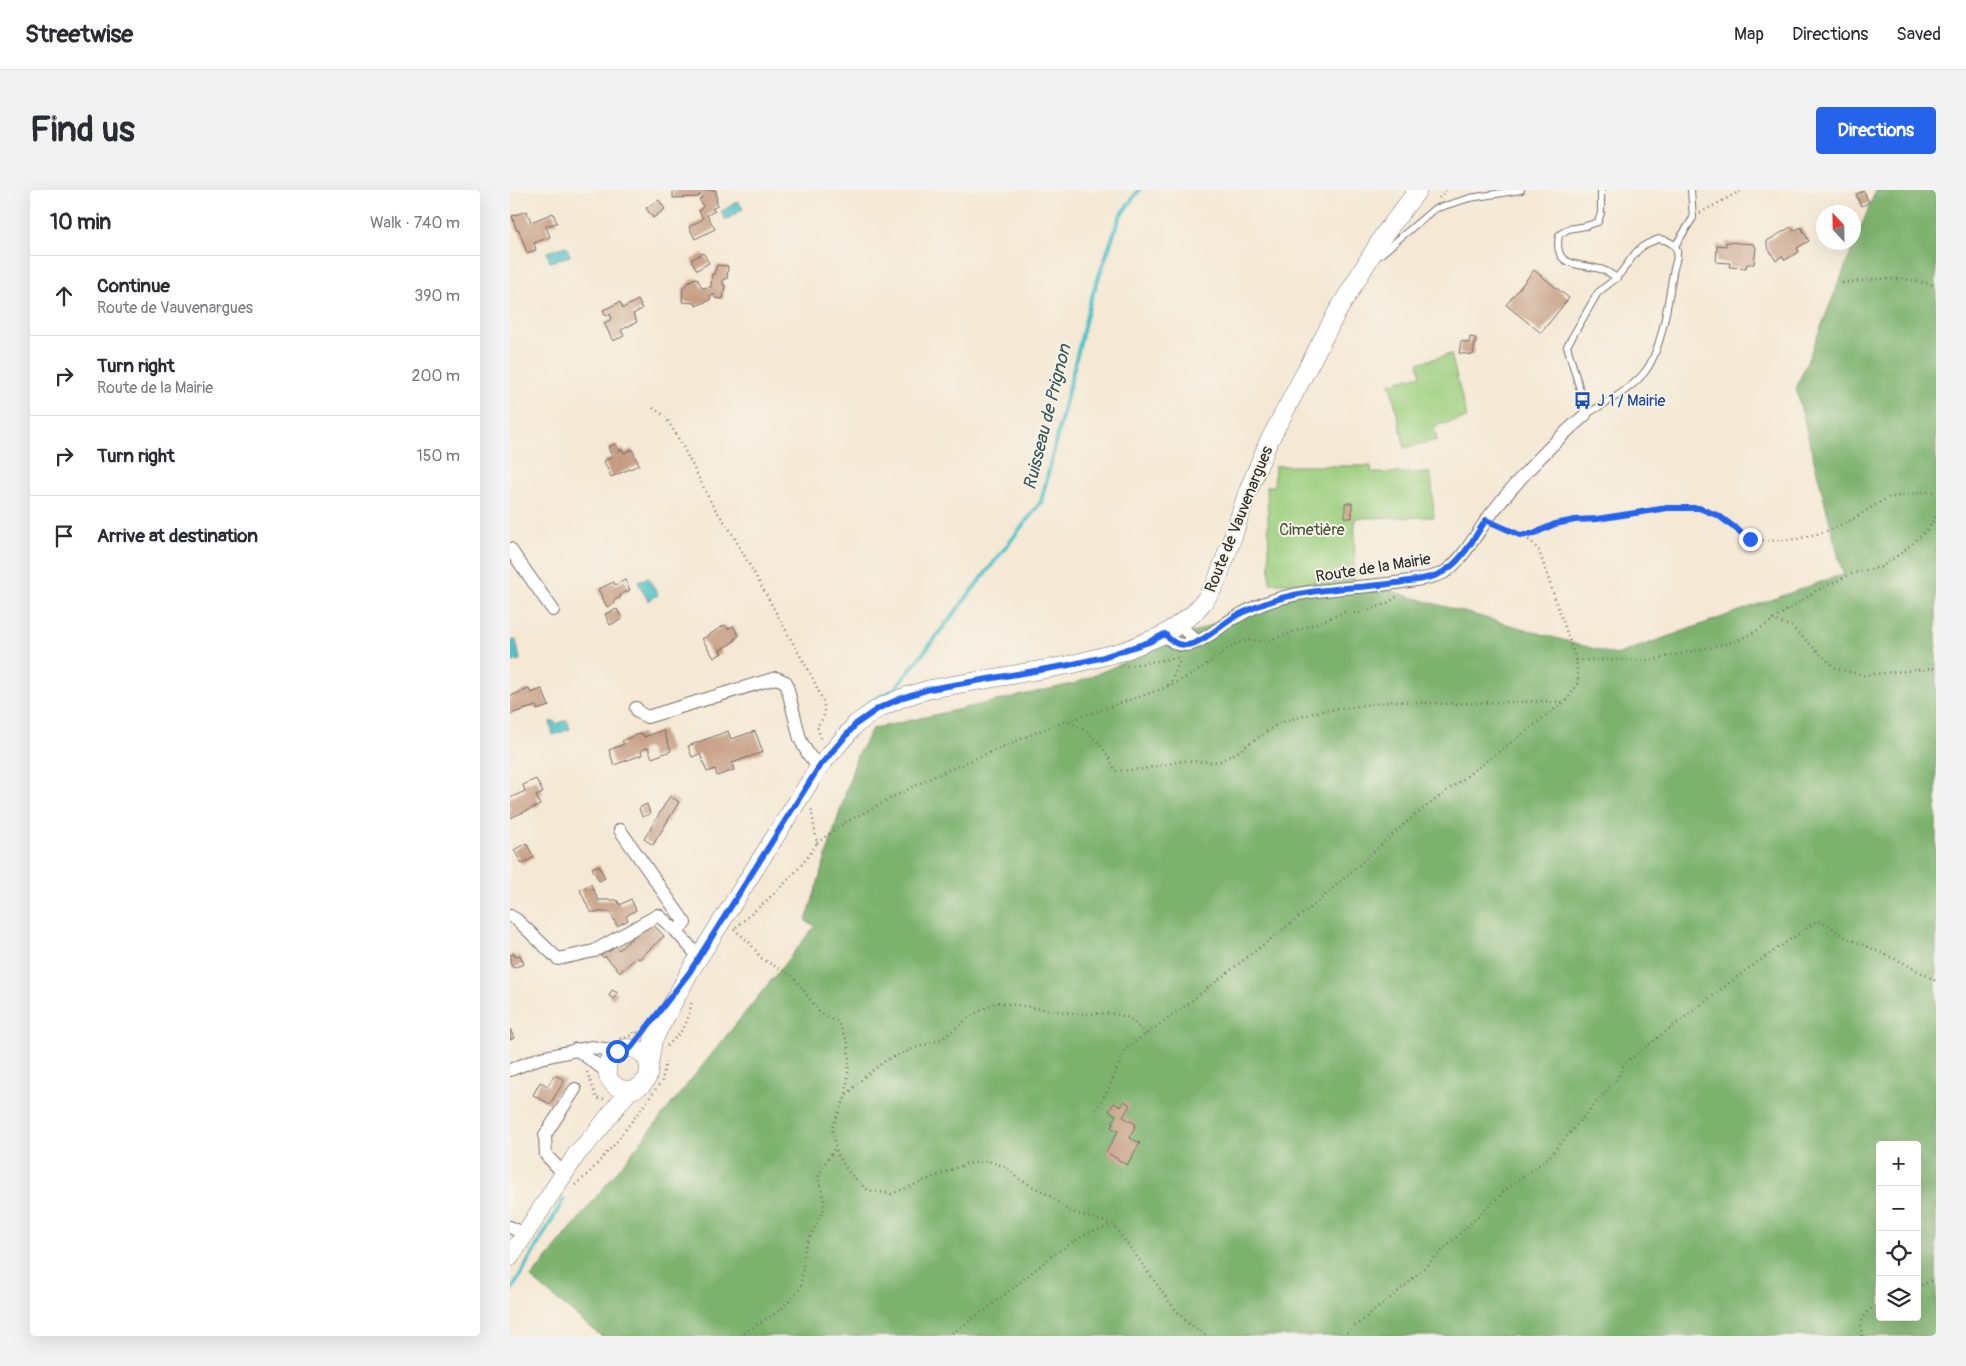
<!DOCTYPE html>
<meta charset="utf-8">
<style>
body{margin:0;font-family:Pangolin,sans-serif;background:#f2f2f3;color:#2b2b33}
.controls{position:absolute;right:15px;bottom:15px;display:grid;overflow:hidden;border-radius:5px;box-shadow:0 5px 20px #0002}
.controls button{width:45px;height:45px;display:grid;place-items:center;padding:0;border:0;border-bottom:1px solid #e1e1e2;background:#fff;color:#2b2b33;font:25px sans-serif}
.compass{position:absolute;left:1306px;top:15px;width:45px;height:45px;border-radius:50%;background:#fff;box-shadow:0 5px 20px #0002;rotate:338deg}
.stop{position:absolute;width:15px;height:15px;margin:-11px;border:4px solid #2563eb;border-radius:50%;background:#fff}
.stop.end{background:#2563eb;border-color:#fff;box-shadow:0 1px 5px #0008}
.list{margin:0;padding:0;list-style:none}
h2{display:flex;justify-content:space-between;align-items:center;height:65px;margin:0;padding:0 20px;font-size:21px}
h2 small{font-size:16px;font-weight:400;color:#7c7c81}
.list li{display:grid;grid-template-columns:32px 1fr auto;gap:15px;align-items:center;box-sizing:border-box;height:80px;padding:0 20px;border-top:1px solid #e1e1e2}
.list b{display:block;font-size:19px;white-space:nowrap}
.list p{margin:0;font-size:16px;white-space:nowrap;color:#7c7c81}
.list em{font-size:16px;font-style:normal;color:#7c7c81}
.icon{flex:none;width:28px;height:28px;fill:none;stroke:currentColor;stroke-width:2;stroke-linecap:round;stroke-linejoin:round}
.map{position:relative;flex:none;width:1426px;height:1146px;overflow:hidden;border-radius:5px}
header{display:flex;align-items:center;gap:30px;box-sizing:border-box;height:70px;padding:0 25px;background:#fff;border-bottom:1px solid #e1e1e2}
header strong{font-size:24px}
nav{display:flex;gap:28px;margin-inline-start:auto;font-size:18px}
.intro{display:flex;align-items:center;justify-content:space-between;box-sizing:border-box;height:120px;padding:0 30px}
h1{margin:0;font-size:35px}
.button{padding:12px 22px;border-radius:5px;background:#2563eb;color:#fff;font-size:18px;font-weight:700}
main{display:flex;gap:30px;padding:0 30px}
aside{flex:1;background:#fff;border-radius:5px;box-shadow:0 5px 20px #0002}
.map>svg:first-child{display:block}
.green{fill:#9ccf7f;stroke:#647d55}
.forest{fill:#7db26e;stroke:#546e4c;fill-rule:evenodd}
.water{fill:#54c2c8;stroke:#40767a}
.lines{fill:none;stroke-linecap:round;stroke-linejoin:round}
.stream{stroke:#54c2c8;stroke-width:4}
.building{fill:#c69d83}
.service-casing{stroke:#726d66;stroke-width:8}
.minor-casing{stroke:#726d66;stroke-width:14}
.secondary-casing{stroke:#726d66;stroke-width:19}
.path{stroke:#726d66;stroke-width:2.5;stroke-dasharray:1 4;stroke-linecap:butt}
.service{stroke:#fff;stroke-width:6}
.minor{stroke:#fff;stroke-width:12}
.secondary{stroke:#fff;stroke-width:18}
.route{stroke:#2563eb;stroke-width:6}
.labels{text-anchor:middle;stroke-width:4;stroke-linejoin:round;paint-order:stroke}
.transit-label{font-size:16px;fill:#164399;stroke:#f7f3e8;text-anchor:start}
.street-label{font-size:16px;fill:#2b2b2b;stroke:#f7f3e8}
.park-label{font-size:16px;fill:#475440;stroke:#f7f3e8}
.water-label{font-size:18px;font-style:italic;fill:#37585a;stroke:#f7f3e8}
</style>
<header>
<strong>Streetwise</strong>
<nav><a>Map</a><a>Directions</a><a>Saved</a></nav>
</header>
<div class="intro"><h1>Find us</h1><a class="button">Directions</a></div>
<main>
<aside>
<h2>10 min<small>Walk · 740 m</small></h2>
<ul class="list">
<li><svg class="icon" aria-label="ahead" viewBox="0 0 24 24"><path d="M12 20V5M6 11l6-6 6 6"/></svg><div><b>Continue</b><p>Route de Vauvenargues</p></div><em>390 m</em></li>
<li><svg class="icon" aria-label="right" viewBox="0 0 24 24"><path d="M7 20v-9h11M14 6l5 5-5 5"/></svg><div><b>Turn right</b><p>Route de la Mairie</p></div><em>200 m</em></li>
<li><svg class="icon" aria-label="right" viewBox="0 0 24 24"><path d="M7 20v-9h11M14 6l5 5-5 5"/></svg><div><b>Turn right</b></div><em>150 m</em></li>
<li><svg class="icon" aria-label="arrive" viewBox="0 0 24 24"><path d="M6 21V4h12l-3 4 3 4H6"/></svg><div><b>Arrive at destination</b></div></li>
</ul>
</aside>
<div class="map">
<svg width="1426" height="1146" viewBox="0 0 1426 1146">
<rect width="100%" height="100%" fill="#f7f3e8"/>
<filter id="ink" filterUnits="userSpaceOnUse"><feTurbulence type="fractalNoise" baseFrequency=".02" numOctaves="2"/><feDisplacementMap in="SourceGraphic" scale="10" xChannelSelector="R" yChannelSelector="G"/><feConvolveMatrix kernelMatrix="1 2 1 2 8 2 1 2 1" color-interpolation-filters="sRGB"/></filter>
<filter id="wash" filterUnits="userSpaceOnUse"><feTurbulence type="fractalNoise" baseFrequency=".0096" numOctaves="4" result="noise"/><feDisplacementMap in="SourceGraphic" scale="20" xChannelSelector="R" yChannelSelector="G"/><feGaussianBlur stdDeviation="1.12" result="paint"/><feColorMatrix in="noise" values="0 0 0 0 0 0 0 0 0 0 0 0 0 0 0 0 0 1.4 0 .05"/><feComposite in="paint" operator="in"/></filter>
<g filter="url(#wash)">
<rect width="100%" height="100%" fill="#f5e8d4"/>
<path class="green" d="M 941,164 L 957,228 L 924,236 L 927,250 L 895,258 L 880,193 L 911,185 L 908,173 Z
M 765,276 L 861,276 L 862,283 L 921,283 L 924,327 L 845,328 L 844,393 L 760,393 L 757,296 L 764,296 Z"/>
<path class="forest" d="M 1366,0 L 1426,0 L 1426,1146 L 91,1146 L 21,1088 L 305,736 L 296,731 L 347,566 L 362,539 L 566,493 L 820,384 L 1106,465 L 1333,384 L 1286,199 ZM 1370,955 L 1407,955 L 1407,1127 L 1370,1127 Z"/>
<path class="water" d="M 228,11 L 233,19 L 216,30 L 211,22 Z
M 56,56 L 60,66 L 40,72 L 37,62 Z
M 138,387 L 148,405 L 138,411 L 128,392 Z
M 6,450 L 10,470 L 1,472 L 0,451 Z
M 57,530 L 60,539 L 43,545 L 40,532 L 44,531 L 46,534 Z"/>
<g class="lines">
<path class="stream" d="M 346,524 L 358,513 L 386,498 L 531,312 L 580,112 L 610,26 L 629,0
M 325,542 L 337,532
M 0,1103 L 54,1009"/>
</g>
<g id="blocks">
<path class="building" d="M 163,0 L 206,0 L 207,16 L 202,19 L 205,21 L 197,25 L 205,39 L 185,49 L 179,37 L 193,29 L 189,21 L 193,16 L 189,9 L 192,8 L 191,5 L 189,5 L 189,7 L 163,8 Z
M 1354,1 L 1359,13 L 1351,16 L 1346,4 Z
M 149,10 L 155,19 L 143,28 L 136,18 Z
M 17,21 L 21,32 L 43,23 L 47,33 L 36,36 L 40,47 L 24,53 L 26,60 L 17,63 L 9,40 L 7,41 L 2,26 Z
M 1281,37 L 1284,41 L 1291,37 L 1299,51 L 1287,58 L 1289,62 L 1275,70 L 1272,66 L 1266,71 L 1257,56 L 1257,51 Z
M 1216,52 L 1244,54 L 1246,58 L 1244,74 L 1237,74 L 1236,78 L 1219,77 L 1220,73 L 1206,72 L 1207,55 L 1216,56 Z
M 193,63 L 199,73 L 187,80 L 181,70 Z
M 207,75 L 218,76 L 217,89 L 213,89 L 213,95 L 215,95 L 213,109 L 205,108 L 205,105 L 201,105 L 200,110 L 186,116 L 185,113 L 172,112 L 173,98 L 181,90 L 187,88 L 192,98 L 201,97 L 202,84 L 204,84 Z
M 1024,80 L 1059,108 L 1031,143 L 996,115 Z
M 128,110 L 132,119 L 123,124 L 127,132 L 111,140 L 114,146 L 103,151 L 94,133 L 102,129 L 100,124 L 96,126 L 93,120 L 110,112 L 113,118 Z
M 960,147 L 966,148 L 963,165 L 949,163 L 951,151 L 959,153 Z
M 106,254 L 109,261 L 112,259 L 114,263 L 122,259 L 129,275 L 101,287 L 94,271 L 102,267 L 98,257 Z
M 835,313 L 842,313 L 842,328 L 835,328 Z
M 115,390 L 120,400 L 110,405 L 111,407 L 103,411 L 105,413 L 97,417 L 88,399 L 104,392 L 105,395 Z
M 107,419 L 112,429 L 100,435 L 95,424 Z
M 215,435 L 218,439 L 223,436 L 229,446 L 224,449 L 225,451 L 210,460 L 212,463 L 204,468 L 192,449 Z
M 19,499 L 21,503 L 32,499 L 39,516 L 27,520 L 26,516 L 0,524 L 0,506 Z
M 153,540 L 161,561 L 142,568 L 138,558 L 131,560 L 132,565 L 104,575 L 99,560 L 114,554 L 112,551 L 116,549 L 132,543 L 134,547 Z
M 218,541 L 221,549 L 245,541 L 253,562 L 222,573 L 224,580 L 207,586 L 205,579 L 197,582 L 190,564 L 182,567 L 178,556 Z
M 26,589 L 33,603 L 26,606 L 30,615 L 0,628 L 0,608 L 15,601 L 13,595 Z
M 160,606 L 169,612 L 143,655 L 134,649 Z
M 137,614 L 140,624 L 132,627 L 129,618 Z
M 16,653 L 24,667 L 12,674 L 4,660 Z
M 89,675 L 95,688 L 89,691 L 82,678 Z
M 81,694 L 88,710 L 107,710 L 110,715 L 121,709 L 126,720 L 116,726 L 118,730 L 107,736 L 100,722 L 80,722 L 70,700 Z
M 140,731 L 154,746 L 129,769 L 127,767 L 110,782 L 95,766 L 94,768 L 90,764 L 94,757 L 99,762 L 105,756 L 109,760 Z
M 4,764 L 5,767 L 10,765 L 14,774 L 3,778 L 0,773 L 0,765 Z
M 102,800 L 108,803 L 104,809 L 99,806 Z
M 0,839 L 4,848 L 0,850 Z
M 44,885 L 55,890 L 40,914 L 23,905 L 30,892 L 38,896 Z
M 614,911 L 620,915 L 613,927 L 626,934 L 620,948 L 630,953 L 617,975 L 596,962 L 608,941 L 601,937 L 604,933 L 602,932 L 606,925 L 599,921 L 604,913 L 611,917 Z"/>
</g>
</g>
<g filter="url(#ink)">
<use href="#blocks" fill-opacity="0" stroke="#726d66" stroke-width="1"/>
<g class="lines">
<defs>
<path id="service" d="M 1091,0 L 1091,23 L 1088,32 L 1076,36 L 1058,39 L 1049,45 C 1043,78 1067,73 1090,79 C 1096,80 1102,85 1107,88
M 1149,49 C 1156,50 1165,52 1167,61 C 1168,68 1164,76 1163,83 C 1158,111 1152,161 1134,183 C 1119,201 1095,213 1075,225 L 1073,210 L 1057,156 L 1087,104 C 1093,97 1102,93 1108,86 C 1124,68 1123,57 1149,49 Z
M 1165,56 L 1183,28 L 1181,0
M 870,65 L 924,19 L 960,8 L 1011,0"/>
<path id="minor" d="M 0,359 L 43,420
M 670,434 C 674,441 681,445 687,452
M 655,444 C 676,473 706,437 726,427 C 738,420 751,414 764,410 C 805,397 850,399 892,392 C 906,390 920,389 933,383 C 952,372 967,342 981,324 C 1009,288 1040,255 1075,225
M 126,518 L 128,522 L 137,527 L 266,488 L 276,492 L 290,549 L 298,564 L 309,577
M 110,640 L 175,733 L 166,741
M 0,726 L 7,730 L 48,769 L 84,761 L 148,725 L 166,741 L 189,767
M 66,859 L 97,882
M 0,880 L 30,868 L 81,857 L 107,861
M 53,983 L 36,965 L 35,945 L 65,899
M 0,1037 L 14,1044"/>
<path id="secondary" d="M97 879a21 21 0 1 1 42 0a21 21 0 1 1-42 0Z
M 139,876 L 143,850 L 179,783 L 309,577 L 346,534 L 369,518 L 394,507 L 420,499 L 559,475 L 614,461 L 655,444 L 683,424 L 695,410 L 705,395 L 720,355 L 738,301 L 758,253 L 826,124 L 873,46 L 908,0
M 0,1067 L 68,962 C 88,944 102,920 120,900"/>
</defs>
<use href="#service" class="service-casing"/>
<use href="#minor" class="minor-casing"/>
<use href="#secondary" class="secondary-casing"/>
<path class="path" d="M 929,8 L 936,0
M 1190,23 L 1232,0
M 1332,93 C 1364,89 1395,85 1426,96
M 143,218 L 155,226 L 171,253 L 203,316 L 220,340 L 302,487 L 314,513 L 314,527 L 307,536 L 312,552
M 987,334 L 1021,351 L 1029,361 L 1066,470
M 1010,345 L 1025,343 L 1045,334 L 1065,330 L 1087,329 L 1157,318 L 1175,317 L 1189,318 L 1209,326 L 1241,349 L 1259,351 L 1287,349 L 1315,342 L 1341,330 L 1377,308 L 1415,302 L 1426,302
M 1262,430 L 1282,437 L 1326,479 L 1354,485 L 1426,478
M 617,476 L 671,467
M 658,495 L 661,492 L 671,468
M 559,532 C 583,543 596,557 605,581 L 633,579 L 673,571 L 701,572 L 710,571 L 729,561 L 769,533 L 811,521 L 885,511 L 936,514 L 1034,511 L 1053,512
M 307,653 L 334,633 L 414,591 L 534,539 L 652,499 L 681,485 L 725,454 L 741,450 L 754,451 L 781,443 L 835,422 L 849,423 L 876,414 L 889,405
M 226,737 C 255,712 287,686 307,653 L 301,617
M 224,739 L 240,753 L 251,768 L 284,787 L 310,823 L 327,831 L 338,852 L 339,873 L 336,905
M 636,844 L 618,827 L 597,823 L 567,824 L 486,812 L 458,828 L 432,849 L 405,858 L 376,870 L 352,889 L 336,906 L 322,938 L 327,964 L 340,984 L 358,1000 L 381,1004 L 456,974 L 478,971 L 496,977 L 506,987 L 542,1007 L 558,1021 L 603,1034 L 664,1118 L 678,1133 L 697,1146
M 110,849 L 122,845 L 124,841 L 131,844
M 157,856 C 176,838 177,835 182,810
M 77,882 L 87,909 L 91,908 L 94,909
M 586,920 L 599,898 L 615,859 L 671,819 L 803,716 L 900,629 L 1058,509 L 1068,492 L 1066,470 L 1142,470 L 1224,452 L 1248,440 L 1306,401 L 1343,383 L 1371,377 L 1394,361 L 1418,339 L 1426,327
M 65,995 L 78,984 L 104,955 L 152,891 L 156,871
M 1407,1098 L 1426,1088
M 230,1146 L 270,1120 L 288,1102 L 291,1095 L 295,1057 L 314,1019 L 314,1009 L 308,988 L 313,976 L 325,958
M 438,1146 L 482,1115 L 543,1065 L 577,1043 L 602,1035
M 833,1146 L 896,1095 L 1000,996 L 1038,968 L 1106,890 L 1115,873 L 1235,781 L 1307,731 L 1318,735 L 1333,746 L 1394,773 L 1426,791
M 1352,1146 C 1348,1132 1356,1118 1370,1115"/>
<use href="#service" class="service"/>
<use href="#minor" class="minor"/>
<use href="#secondary" class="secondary"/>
</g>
</g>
<g class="lines" filter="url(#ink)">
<path class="route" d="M 107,861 L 121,858 L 179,783 L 309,577 L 346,534 L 369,518 L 394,507 L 420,499 L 559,475 L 590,468 L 639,452 L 655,444 C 677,473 706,437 726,426 C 738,420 752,414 765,410 C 805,397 851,399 893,392 C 906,390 921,389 933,382 C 952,372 964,347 976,330 L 1010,345 L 1025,343 L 1045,334 L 1065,330 L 1087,329 L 1157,318 L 1189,318 L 1209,326 L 1240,349"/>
</g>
<defs>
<symbol id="bus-bare" viewBox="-9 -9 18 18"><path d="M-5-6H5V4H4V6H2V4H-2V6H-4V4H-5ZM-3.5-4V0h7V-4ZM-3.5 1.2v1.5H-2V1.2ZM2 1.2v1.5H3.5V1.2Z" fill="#1a4fb4" stroke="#f7f3e8" stroke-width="2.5" paint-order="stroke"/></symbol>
</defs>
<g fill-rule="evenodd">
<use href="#bus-bare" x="1060" y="198" width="25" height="25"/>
</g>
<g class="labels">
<g class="transit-label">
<text x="1087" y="216">J 1 / Mairie</text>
</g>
<g class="street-label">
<text transform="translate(728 329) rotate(-68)" y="6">Route de Vauvenargues</text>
<text transform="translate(863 377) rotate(-9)" y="6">Route de la Mairie</text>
</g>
<g class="park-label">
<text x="802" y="345">Cimetière</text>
</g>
<g class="water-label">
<text transform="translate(537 227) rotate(-76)" y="6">Ruisseau de Prignon</text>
</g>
</g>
</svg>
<div class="controls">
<button>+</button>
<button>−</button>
<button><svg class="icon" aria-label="locate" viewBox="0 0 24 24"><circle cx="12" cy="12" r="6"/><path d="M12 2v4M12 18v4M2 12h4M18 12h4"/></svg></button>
<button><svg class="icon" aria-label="layers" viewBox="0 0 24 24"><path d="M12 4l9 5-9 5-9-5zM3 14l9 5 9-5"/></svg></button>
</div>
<svg class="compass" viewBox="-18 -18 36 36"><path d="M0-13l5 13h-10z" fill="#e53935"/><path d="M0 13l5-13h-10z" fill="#7c7c81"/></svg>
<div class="stop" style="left:107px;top:861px"></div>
<div class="stop end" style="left:1240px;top:349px"></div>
</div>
</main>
